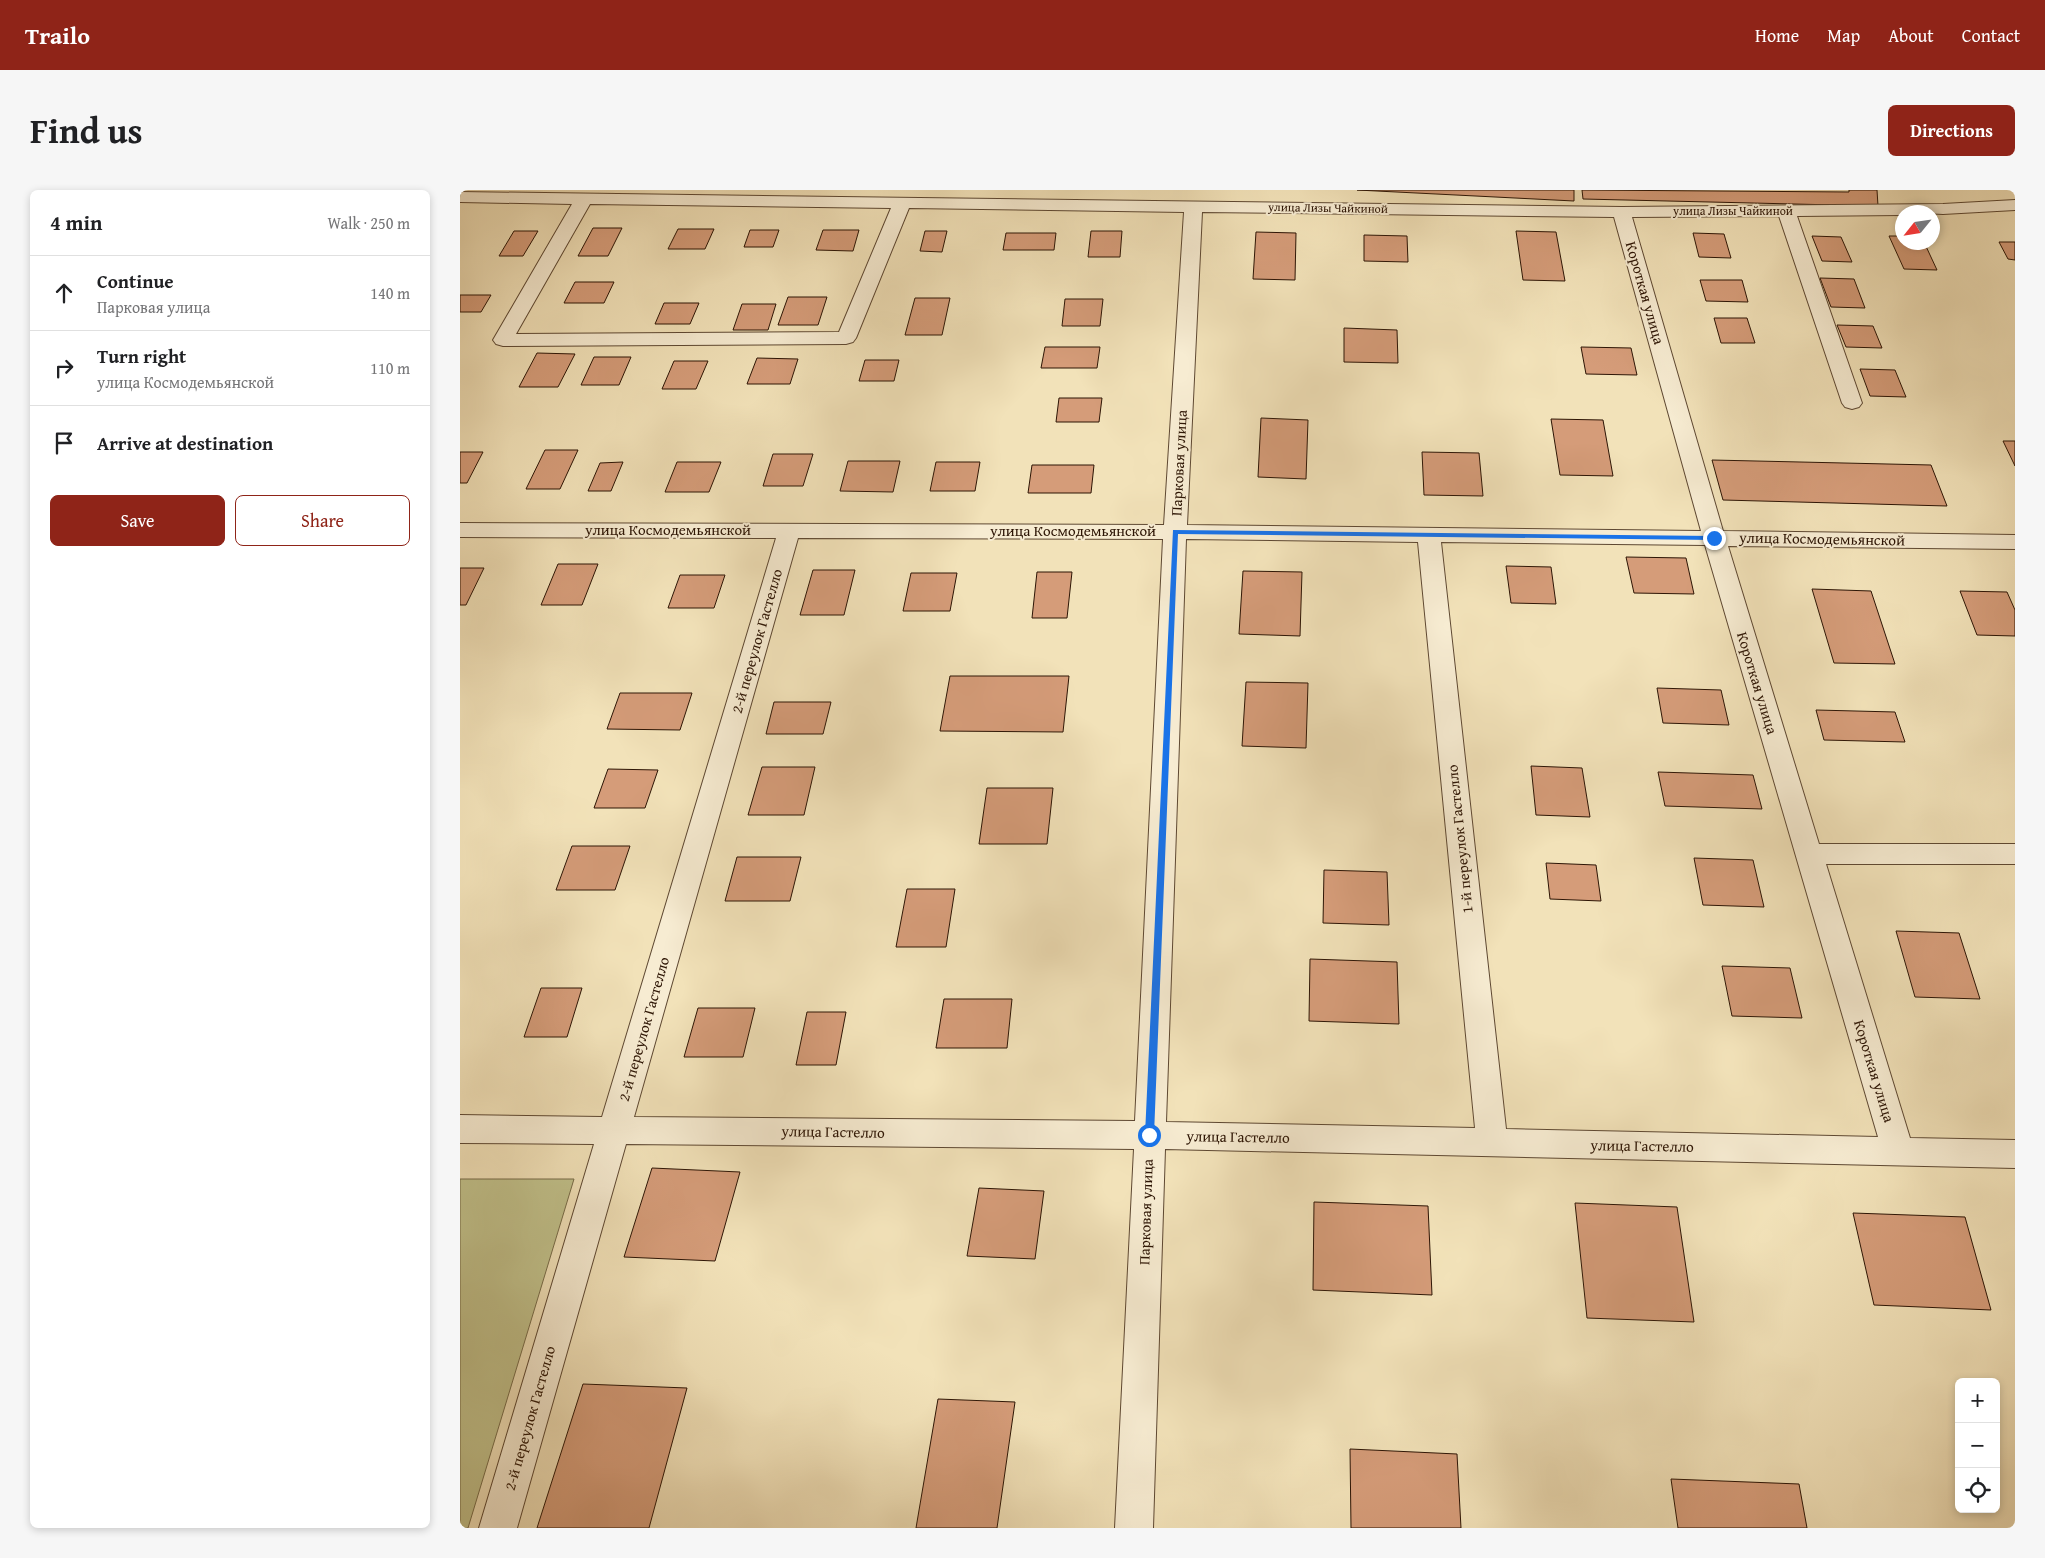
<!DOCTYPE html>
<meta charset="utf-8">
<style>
body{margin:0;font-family:"Gentium Book Plus",serif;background:#f6f6f6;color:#202124}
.controls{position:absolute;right:15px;bottom:15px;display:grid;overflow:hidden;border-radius:8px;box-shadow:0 2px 8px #0003}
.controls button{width:45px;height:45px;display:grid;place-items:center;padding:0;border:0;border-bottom:1px solid #e0e0e0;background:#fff;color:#202124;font:25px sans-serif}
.compass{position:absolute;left:1435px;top:15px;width:45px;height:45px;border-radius:50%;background:#fff;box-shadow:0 2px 8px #0003;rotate:240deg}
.stop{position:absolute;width:15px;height:15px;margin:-11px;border:4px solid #1a73e8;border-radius:50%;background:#fff}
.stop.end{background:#1a73e8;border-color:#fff;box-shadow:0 1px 5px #0008}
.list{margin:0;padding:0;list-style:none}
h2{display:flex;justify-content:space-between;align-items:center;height:65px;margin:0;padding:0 20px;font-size:21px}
h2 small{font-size:16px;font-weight:400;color:#757577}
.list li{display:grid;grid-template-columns:32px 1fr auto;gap:15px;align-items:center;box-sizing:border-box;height:75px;padding:0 20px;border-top:1px solid #e0e0e0}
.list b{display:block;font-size:19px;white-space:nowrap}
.list p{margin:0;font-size:16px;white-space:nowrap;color:#757577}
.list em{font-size:16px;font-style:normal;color:#757577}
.actions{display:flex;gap:10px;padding:15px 20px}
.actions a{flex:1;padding:11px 0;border:1px solid #8f2418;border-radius:8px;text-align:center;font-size:18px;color:#8f2418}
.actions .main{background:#8f2418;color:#fff}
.icon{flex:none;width:28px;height:28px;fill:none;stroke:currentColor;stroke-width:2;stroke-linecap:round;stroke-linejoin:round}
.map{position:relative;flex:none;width:1555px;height:1338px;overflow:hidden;border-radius:8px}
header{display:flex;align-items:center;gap:30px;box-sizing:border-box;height:70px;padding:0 25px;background:#8f2418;color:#fff}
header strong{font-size:24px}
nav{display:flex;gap:28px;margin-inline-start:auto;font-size:18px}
.intro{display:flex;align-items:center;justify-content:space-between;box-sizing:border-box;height:120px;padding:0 30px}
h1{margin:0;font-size:35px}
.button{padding:12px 22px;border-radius:8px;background:#8f2418;color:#fff;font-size:18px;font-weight:700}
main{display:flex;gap:30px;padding:0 30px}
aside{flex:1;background:#fff;border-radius:8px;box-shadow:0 2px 8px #0003}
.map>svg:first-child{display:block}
.green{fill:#c1c18b;stroke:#776b48}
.building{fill:#d59c79;stroke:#2d1505}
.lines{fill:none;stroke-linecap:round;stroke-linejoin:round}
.minor-casing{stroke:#5e4832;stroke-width:2}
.minor{fill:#f7ecd2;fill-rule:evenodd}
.route{fill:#1a73e8}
.labels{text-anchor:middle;stroke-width:4;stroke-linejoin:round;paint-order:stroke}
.far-street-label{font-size:12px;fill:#2d1505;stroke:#f7ecd2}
.street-label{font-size:15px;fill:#2d1505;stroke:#f7ecd2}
</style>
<header>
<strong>Trailo</strong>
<nav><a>Home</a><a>Map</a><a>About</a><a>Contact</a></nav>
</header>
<div class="intro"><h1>Find us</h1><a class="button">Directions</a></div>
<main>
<aside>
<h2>4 min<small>Walk · 250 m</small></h2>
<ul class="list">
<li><svg class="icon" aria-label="ahead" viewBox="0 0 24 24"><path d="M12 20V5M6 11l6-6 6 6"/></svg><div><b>Continue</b><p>Парковая улица</p></div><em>140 m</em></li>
<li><svg class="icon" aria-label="right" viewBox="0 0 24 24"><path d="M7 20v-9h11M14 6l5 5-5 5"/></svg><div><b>Turn right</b><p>улица Космодемьянской</p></div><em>110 m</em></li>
<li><svg class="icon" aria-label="arrive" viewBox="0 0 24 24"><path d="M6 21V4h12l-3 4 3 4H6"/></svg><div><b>Arrive at destination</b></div></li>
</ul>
<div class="actions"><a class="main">Save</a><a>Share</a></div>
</aside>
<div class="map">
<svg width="1555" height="1338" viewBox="0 0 1555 1338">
<rect width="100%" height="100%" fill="#f2e2b9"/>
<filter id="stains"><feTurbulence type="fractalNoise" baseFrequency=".004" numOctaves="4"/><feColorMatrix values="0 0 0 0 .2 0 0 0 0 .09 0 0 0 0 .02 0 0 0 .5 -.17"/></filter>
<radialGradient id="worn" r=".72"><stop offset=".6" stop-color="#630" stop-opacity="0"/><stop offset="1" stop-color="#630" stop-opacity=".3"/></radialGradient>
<path class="green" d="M 0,989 L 114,989 L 8,1338 L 0,1338 Z"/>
<path class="building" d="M 897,0 L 1114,0 L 1114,11 Z
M 1122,0 L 1389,2 L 1389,0 L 1417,0 L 1418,16 L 1123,9 Z
M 133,38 L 162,38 L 148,66 L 118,66 Z
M 218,39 L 254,39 L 245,59 L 208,59 Z
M 290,40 L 319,40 L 313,57 L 284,57 Z
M 363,40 L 399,40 L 393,61 L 356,60 Z
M 54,41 L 78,41 L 63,66 L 39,66 Z
M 465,41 L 487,41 L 482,62 L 460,61 Z
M 631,41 L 662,41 L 660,67 L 628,67 Z
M 1056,41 L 1096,42 L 1105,91 L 1063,90 Z
M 796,42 L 836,43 L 835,90 L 793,89 Z
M 546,43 L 596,43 L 594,60 L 543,60 Z
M 1233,43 L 1264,44 L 1271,68 L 1239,67 Z
M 904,45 L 947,46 L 948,72 L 904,71 Z
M 1352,46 L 1381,47 L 1392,72 L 1362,71 Z
M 1429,46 L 1442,46 L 1442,52 L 1464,52 L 1477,80 L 1444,79 Z
M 1539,52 L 1555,52 L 1555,70 L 1548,69 Z
M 1360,88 L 1394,89 L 1405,118 L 1371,117 Z
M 1240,90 L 1282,90 L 1288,112 L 1246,111 Z
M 115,92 L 154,92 L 144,113 L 104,113 Z
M 0,105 L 31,105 L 21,122 L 0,122 Z
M 328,107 L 367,107 L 358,135 L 318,135 Z
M 455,108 L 490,108 L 482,145 L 445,145 Z
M 605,109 L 643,109 L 640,136 L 602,136 Z
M 204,113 L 239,113 L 230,134 L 195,134 Z
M 282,114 L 316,114 L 308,140 L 273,140 Z
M 1254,128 L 1287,128 L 1295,153 L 1261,153 Z
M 1377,135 L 1413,136 L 1422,158 L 1386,157 Z
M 884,138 L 937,140 L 938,173 L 884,172 Z
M 585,157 L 640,157 L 637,178 L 581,178 Z
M 1121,157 L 1171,158 L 1177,185 L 1126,184 Z
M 77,163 L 115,164 L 98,197 L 59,197 Z
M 134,167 L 171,167 L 159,195 L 121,195 Z
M 297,168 L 338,169 L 330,194 L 287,194 Z
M 405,170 L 439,170 L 434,191 L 399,191 Z
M 214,171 L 248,171 L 236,199 L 202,199 Z
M 1400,179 L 1435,180 L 1446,207 L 1410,206 Z
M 599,208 L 642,208 L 639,232 L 596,232 Z
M 801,228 L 848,230 L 846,289 L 798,287 Z
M 1091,229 L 1143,230 L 1153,286 L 1100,285 Z
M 1543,251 L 1555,251 L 1555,276 Z
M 85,260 L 118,260 L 100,299 L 66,299 Z
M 0,262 L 23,262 L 7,293 L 0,293 Z
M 962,262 L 1019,263 L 1023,306 L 964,305 Z
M 313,264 L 353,264 L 343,296 L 303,296 Z
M 1252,270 L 1471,275 L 1487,316 L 1263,310 Z
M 388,271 L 440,271 L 433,302 L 380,301 Z
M 163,272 L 151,301 L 128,301 L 140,273 Z
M 217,272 L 261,272 L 249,302 L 205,302 Z
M 476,272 L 520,272 L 515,301 L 470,301 Z
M 572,275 L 634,275 L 631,303 L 568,303 Z
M 1166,367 L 1226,368 L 1234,404 L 1174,403 Z
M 98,374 L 138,374 L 122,415 L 81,415 Z
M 1046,376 L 1091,377 L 1096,414 L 1051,413 Z
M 0,378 L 24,378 L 6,415 L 0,415 Z
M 353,380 L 395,380 L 384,425 L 340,425 Z
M 783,381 L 842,382 L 840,446 L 779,444 Z
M 577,382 L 612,382 L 607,428 L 572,428 Z
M 451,383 L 497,383 L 490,421 L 443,421 Z
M 220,385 L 265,385 L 254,418 L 208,418 Z
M 1352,399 L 1411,401 L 1435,474 L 1374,473 Z
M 1500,401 L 1547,402 L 1555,420 L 1555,446 L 1517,445 Z
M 490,486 L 609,486 L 603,542 L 480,541 Z
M 786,492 L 848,493 L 846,558 L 782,556 Z
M 1197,498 L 1261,500 L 1269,535 L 1203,533 Z
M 160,503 L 232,503 L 220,540 L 147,539 Z
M 314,512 L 371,512 L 363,544 L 306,544 Z
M 1356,520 L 1435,522 L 1445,552 L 1364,550 Z
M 1071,576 L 1122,578 L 1130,627 L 1076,625 Z
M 302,577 L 355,577 L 344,625 L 288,625 Z
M 148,579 L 198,580 L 185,618 L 134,618 Z
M 1198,582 L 1293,585 L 1302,619 L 1205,616 Z
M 527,598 L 593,598 L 587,654 L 519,654 Z
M 112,656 L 170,656 L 155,700 L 96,700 Z
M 277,667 L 341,667 L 330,711 L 265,711 Z
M 1234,668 L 1293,670 L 1304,717 L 1243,715 Z
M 1086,673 L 1136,675 L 1141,711 L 1090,709 Z
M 864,680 L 927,682 L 929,735 L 863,733 Z
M 447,699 L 495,699 L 486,757 L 436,757 Z
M 1436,741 L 1499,743 L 1520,809 L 1455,807 Z
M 850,769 L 937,772 L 939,834 L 849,831 Z
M 1262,776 L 1330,778 L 1342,828 L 1272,826 Z
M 81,798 L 122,798 L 107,847 L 64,847 Z
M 484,809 L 552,809 L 547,858 L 476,858 Z
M 238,818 L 295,818 L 283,867 L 224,867 Z
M 347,822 L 386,822 L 376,875 L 336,875 Z
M 192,978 L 280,982 L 255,1071 L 164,1067 Z
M 519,998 L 584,1001 L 575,1069 L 507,1066 Z
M 854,1012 L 968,1016 L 972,1105 L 853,1100 Z
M 1115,1013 L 1217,1017 L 1234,1132 L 1127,1128 Z
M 1393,1023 L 1505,1027 L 1531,1120 L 1414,1115 Z
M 123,1194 L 227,1198 L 189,1338 L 77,1338 Z
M 478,1209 L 555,1212 L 537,1338 L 456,1338 Z
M 890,1259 L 997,1264 L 1001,1338 L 891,1338 Z
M 1211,1289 L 1339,1294 L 1347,1338 L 1218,1338 Z"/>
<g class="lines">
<defs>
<path id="minor" d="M 0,2 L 1162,17 L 1483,14 L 1555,10 L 1555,20 L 1483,24 L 1442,22 L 1442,25 L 1337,26 L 1402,213 L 1399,217 L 1392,219 L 1385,217 L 1382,213 L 1319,26 L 1172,27 L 1263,341 L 1555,345 L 1555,359 L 1268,356 L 1359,654 L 1555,654 L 1555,674 L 1366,674 L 1450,948 L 1555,950 L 1555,978 L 705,959 L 693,1338 L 655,1338 L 674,959 L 166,954 L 57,1338 L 19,1338 L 134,954 L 0,953 L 0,925 L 142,927 L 316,348 L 0,347 L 0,333 L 704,335 L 724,22 L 449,18 L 396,148 L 393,152 L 386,154 L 43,156 L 36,154 L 33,150 L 112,14 L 0,12 ZM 130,14 L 431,18 L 379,142 L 56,144 ZM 742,22 L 1154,27 L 1241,341 L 727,335 ZM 338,348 L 703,349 L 675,931 L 174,927 ZM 726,349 L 958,352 L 1015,938 L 706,932 ZM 981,352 L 1245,355 L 1418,947 L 1046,939 Z"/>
</defs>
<use href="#minor" class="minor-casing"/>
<use href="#minor" class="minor"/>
</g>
<path class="route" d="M 713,340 L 1254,346 L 1257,348 L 1254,350 L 718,344 L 694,945 L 689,949 L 685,945 Z"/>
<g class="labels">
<g class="far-street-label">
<text transform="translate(868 18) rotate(1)" y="4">улица Лизы Чайкиной</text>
<text x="1273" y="25">улица Лизы Чайкиной</text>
</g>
<g class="street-label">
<text transform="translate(1185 103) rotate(74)" y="5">Короткая улица</text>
<text transform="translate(719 273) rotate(-87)" y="5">Парковая улица</text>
<text x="208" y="345">улица Космодемьянской</text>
<text x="613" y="346">улица Космодемьянской</text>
<text transform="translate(1362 349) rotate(1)" y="5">улица Космодемьянской</text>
<text transform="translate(297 451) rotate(-74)" y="5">2-й переулок Гастелло</text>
<text transform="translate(1297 493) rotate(73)" y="5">Короткая улица</text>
<text transform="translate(1000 649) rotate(-96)" y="5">1-й переулок Гастелло</text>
<text transform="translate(184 839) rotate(-74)" y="5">2-й переулок Гастелло</text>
<text transform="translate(1414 881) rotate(73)" y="5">Короткая улица</text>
<text transform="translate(373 942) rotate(1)" y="5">улица Гастелло</text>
<text transform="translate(778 947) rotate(1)" y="5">улица Гастелло</text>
<text transform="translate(1182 956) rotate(1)" y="5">улица Гастелло</text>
<text transform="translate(686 1022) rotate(-88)" y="5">Парковая улица</text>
<text transform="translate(70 1228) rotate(-74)" y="5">2-й переулок Гастелло</text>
</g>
</g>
<rect width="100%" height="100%" filter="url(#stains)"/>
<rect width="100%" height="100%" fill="url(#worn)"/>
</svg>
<div class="controls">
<button>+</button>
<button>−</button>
<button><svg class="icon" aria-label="locate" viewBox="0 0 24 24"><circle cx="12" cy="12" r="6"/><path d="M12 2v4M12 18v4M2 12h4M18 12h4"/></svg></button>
</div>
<svg class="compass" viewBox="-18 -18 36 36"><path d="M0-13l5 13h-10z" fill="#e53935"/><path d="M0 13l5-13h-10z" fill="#757577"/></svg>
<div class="stop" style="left:689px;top:945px"></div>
<div class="stop end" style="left:1254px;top:348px"></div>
</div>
</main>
